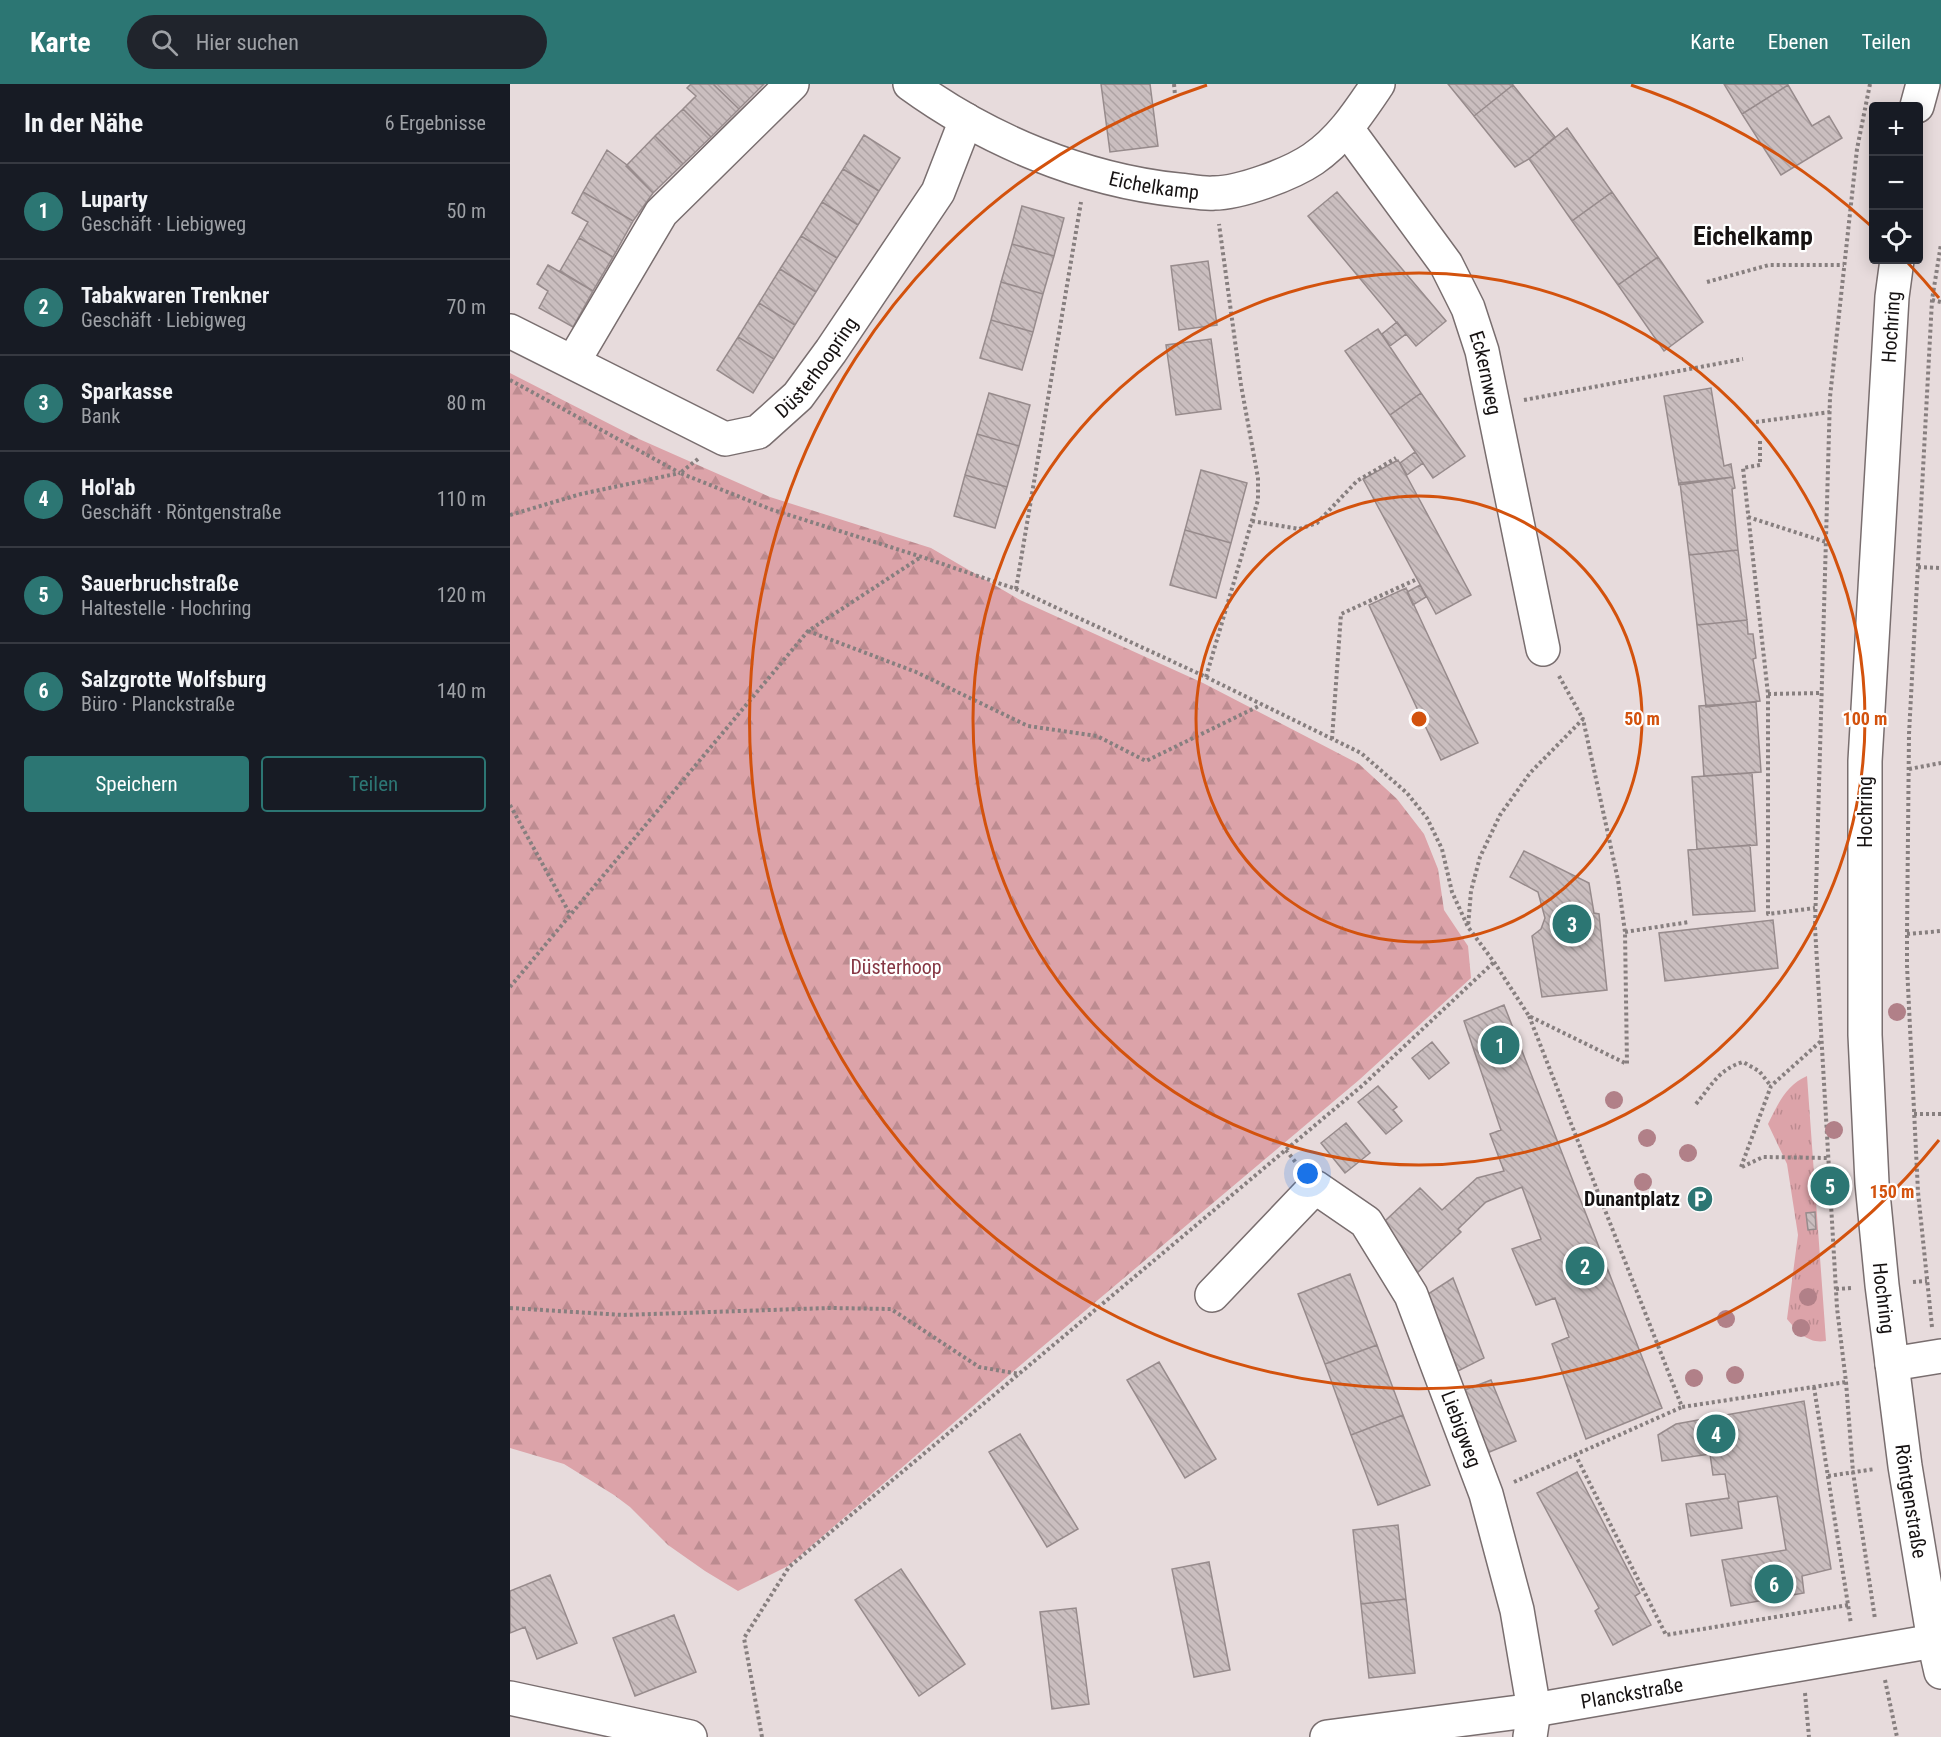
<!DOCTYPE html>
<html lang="de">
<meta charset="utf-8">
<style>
body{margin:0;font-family:"Roboto Condensed",sans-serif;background:#20242c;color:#f1f3f6}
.controls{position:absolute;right:18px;top:18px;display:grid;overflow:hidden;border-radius:6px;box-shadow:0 3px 15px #0003}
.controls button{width:54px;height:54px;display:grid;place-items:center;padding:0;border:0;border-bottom:2px solid #363941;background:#171b24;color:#f1f3f6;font:30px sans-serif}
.you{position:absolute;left:798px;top:1090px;width:21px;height:21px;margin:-15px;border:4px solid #fff;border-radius:50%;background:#1a73e8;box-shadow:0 0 0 9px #1a73e833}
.badge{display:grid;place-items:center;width:39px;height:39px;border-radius:50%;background:#2c7673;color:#fff;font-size:20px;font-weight:700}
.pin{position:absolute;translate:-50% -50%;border:3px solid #fff;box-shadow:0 2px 6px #0006}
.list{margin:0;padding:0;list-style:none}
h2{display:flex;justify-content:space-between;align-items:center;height:78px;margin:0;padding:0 24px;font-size:26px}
h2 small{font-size:20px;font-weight:400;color:#9ea1a6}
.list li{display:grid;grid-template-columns:39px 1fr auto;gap:18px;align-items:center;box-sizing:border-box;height:96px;padding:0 24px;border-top:2px solid #363941}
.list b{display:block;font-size:22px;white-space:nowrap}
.list p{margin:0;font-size:20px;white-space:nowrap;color:#9ea1a6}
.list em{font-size:20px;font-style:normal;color:#9ea1a6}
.actions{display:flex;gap:12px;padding:18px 24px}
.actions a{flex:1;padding:14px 0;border:2px solid #2c7673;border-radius:6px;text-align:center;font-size:21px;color:#2c7673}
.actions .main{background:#2c7673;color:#fff}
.icon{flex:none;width:33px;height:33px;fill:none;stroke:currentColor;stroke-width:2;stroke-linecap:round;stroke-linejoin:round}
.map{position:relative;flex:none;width:1431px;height:1653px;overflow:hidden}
header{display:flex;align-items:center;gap:36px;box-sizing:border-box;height:84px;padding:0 30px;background:#2c7673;color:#fff}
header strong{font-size:28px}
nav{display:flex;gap:33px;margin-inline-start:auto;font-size:21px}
.search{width:420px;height:54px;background:#20242c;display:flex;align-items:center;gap:15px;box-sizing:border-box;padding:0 21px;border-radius:33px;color:#9ea1a6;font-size:22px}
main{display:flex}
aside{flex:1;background:#171b24}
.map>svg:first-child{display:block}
.grass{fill:url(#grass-tufts)}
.forest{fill:url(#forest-firs)}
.building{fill:url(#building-back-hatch);stroke:#978b8c;stroke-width:1.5}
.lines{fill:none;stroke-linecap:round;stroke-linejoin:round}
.minor-casing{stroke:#796e6f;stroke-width:36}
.path{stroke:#877f7f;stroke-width:4;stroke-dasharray:3 3;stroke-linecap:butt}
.minor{stroke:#fff;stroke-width:33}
.tree{fill:#b18088}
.ring{fill:none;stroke:#d3520d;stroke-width:3}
.labels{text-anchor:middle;stroke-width:4.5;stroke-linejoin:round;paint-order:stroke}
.street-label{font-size:20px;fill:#161212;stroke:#fff}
.park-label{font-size:20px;fill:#853643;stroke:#fff}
.poi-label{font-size:20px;font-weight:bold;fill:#161212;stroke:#fff;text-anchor:end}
.district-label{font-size:26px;font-weight:bold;fill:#161212;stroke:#fff}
.centre{fill:#d3520d;stroke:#fff;stroke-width:3}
.ring-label{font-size:18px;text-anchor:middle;font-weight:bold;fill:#d3520d;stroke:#fff;stroke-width:4.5;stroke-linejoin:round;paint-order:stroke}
</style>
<header>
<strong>Karte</strong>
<div class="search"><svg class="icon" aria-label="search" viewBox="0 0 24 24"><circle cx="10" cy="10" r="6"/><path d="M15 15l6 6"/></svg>Hier suchen</div>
<nav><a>Karte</a><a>Ebenen</a><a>Teilen</a></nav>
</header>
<main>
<aside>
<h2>In der Nähe<small>6 Ergebnisse</small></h2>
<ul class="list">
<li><span class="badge">1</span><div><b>Luparty</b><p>Geschäft · Liebigweg</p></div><em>50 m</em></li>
<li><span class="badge">2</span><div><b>Tabakwaren Trenkner</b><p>Geschäft · Liebigweg</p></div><em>70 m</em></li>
<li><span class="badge">3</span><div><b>Sparkasse</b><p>Bank</p></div><em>80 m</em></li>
<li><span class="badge">4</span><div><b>Hol'ab</b><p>Geschäft · Röntgenstraße</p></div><em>110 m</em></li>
<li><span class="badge">5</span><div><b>Sauerbruchstraße</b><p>Haltestelle · Hochring</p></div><em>120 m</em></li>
<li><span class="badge">6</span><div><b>Salzgrotte Wolfsburg</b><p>Büro · Planckstraße</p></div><em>140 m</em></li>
</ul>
<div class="actions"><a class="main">Speichern</a><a>Teilen</a></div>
</aside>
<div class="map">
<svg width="1431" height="1653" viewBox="0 0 1431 1653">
<defs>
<pattern id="grass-tufts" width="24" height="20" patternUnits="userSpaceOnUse" patternTransform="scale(1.5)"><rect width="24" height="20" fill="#dca3a9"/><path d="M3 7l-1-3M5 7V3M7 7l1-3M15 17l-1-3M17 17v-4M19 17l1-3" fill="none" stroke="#bc8b90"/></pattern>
<pattern id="forest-firs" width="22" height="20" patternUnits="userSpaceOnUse" patternTransform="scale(1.5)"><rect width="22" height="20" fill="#dca3a9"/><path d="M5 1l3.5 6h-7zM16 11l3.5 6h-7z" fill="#bc8b90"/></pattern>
<pattern id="building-back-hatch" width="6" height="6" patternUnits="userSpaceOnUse" patternTransform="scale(1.5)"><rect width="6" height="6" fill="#cabebf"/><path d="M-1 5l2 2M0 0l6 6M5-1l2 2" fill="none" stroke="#ada2a3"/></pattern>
</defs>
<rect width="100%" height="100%" fill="#e7dbdc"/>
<path class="grass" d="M 1297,992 L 1316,1257 C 1298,1260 1288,1248 1277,1235 L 1288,1151 L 1277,1080 L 1258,1040 C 1268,1020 1276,1001 1297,992 Z"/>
<path class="forest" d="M 0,289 L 129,355 L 260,413 L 421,464 L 510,516 L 693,599 L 849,680 L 887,715 L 914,750 L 928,785 L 934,826 L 958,862 L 961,894 L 849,996 L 506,1285 L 278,1482 L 228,1507 L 195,1487 L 158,1461 L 120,1423 L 104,1411 L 54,1380 L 0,1364 Z"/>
<path class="building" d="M 181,0 L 203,0 L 229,25 L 201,53 L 173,25 L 186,12 L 177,4 Z
M 203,0 L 254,0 L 229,25 Z
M 591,0 L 640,0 L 648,62 L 600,68 Z
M 938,0 L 1002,0 L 1003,1 L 964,32 Z
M 1214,0 L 1277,0 L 1278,1 L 1232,30 Z
M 1003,1 L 1045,53 L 1019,75 L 1005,83 L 964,32 Z
M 1278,1 L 1302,42 L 1319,32 L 1332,54 L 1271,91 L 1232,30 Z
M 173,25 L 201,53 L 173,80 L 145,52 Z
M 1057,44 L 1102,108 L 1062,137 L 1019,75 Z
M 354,51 L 390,74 L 369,107 L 333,85 Z
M 145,52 L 173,80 L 143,109 L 116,82 Z
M 97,66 L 117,81 L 143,109 L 123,137 L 73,108 Z
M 333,85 L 369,107 L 348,141 L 312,118 Z
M 73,108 L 123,137 L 103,173 L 69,154 L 78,138 L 62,129 Z
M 827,108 L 936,237 L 906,262 L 798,132 Z
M 1102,108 L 1148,173 L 1108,201 L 1062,137 Z
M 312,118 L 348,141 L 327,174 L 291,152 Z
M 512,122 L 554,134 L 544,172 L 502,160 Z
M 291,152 L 327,174 L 306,208 L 270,185 Z
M 69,154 L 103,173 L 83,207 L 50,187 Z
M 502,160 L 544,172 L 533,210 L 491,198 Z
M 1148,173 L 1193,238 L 1154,267 L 1108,201 Z
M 698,177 L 707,241 L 669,246 L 661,182 Z
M 38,181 L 83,207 L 63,243 L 29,224 L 38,207 L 27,200 Z
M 270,185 L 306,208 L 285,241 L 249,219 Z
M 491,198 L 533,210 L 523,248 L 481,236 Z
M 249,219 L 285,241 L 264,275 L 228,253 Z
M 481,236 L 523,248 L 512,286 L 470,274 Z
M 887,238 L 896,250 L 880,262 L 872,250 Z
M 868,245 L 911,309 L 880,331 L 835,267 Z
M 228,253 L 264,275 L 243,309 L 207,286 Z
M 701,255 L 711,325 L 666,331 L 656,261 Z
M 1201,304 L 1214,382 L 1221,380 L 1223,393 L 1169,401 L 1154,312 Z
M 479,309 L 520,321 L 509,362 L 467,350 Z
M 911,309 L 955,372 L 923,394 L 880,331 Z
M 467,350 L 509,362 L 497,403 L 455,391 Z
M 905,368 L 913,379 L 897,391 L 890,379 Z
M 888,376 L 961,511 L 926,530 L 853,395 Z
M 691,386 L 737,399 L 721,459 L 675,446 Z
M 455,391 L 497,403 L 485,444 L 444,432 Z
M 1223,393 L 1225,404 L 1222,405 L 1228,466 L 1179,471 L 1170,399 Z
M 675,446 L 721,459 L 706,514 L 660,501 Z
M 1228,466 L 1237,536 L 1187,541 L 1179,471 Z
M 910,501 L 916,513 L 903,521 L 897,508 Z
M 896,504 L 968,659 L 931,676 L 859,521 Z
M 1237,536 L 1238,550 L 1243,550 L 1246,574 L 1243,575 L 1250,617 L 1196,623 L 1187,541 Z
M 1246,618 L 1251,688 L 1194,692 L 1189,622 Z
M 1242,689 L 1247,761 L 1187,765 L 1182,693 Z
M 1240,761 L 1245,827 L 1183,831 L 1178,766 Z
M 1014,767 L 1079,799 L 1084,829 L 1089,830 L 1097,906 L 1032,913 L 1022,852 L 1031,845 L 1035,834 L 1028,808 L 1000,793 Z
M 1263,836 L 1268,884 L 1155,897 L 1149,849 Z
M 994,921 L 1152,1324 L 1076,1355 L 1042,1260 L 1059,1253 L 1045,1214 L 1026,1221 L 1002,1165 L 1031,1155 L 1012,1103 L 976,1118 L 948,1145 L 951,1148 L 905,1191 L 874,1138 L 910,1104 L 932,1126 L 967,1094 L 994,1087 L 980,1050 L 991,1046 L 954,937 Z
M 922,958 L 939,979 L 919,995 L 902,974 Z
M 868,1002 L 887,1023 L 883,1026 L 892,1037 L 876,1050 L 848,1018 Z
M 836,1039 L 860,1069 L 835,1089 L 811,1059 Z
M 1305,1128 L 1306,1145 L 1298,1146 L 1296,1129 Z
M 840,1190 L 867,1261 L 815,1280 L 788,1210 Z
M 943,1194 L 974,1274 L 948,1287 L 918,1210 Z
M 867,1261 L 893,1331 L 841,1351 L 815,1280 Z
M 649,1278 L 706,1375 L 675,1394 L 617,1296 Z
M 981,1296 L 1006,1357 L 977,1369 L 952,1307 Z
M 1294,1317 L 1321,1485 L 1292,1492 L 1294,1509 L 1221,1522 L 1212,1476 L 1276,1466 L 1267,1412 L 1228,1418 L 1232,1444 L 1181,1452 L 1176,1420 L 1219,1414 L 1215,1390 L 1203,1391 L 1200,1370 L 1152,1377 L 1148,1351 L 1166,1340 Z
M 893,1331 L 920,1401 L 868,1421 L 841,1351 Z
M 510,1350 L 568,1445 L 537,1463 L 479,1368 Z
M 1067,1388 L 1130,1509 L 1125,1512 L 1141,1541 L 1103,1561 L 1085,1527 L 1089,1524 L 1027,1409 Z
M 888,1441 L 896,1515 L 851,1520 L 843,1446 Z
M 699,1478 L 720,1586 L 684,1593 L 662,1485 Z
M 391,1485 L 455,1580 L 409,1612 L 345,1516 Z
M 40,1491 L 67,1559 L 27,1575 L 15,1543 L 0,1549 L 0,1507 Z
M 896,1515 L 905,1589 L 859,1594 L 851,1520 Z
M 566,1524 L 579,1620 L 542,1625 L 530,1528 Z
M 164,1531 L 186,1588 L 125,1612 L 103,1554 Z"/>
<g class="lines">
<defs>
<g id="minor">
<path id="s1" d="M 400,0 C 477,56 573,96 668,106 C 680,107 693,110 704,109 C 730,109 781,90 803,75 C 831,56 849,28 868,0"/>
<path d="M 1407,22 L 1413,0"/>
<path id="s2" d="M 837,45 L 936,180 L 958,224 L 972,267 L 1033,565"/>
<path id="s3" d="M 1387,176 L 1382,213 L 1355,677 L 1355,951 L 1362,1099 L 1372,1201 L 1395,1382 L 1424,1557 L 1431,1588"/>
<path id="s4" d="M 0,247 L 215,355 L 248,348 L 288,312 L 321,267 L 428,108 L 456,36"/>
<path d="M 63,278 L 151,129 L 282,0"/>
<path id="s5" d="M 702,1211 L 805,1103 L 856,1138 L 901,1211 L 976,1410 L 1007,1526 L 1024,1626 L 1020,1653"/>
<path d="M 1382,1280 L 1431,1272"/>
<path d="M 0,1614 L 180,1653"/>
<path id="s6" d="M 817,1653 L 1024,1626 L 1424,1557"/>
</g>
</defs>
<use href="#minor" class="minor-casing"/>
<path class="path" d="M 664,0 L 665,11
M 1360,0 L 1347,65 L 1320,313 L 1305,843 L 1327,1224 L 1336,1298 L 1343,1388 L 1365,1535
M 1197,198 L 1259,181 L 1334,181
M 1422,216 L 1431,218
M 0,296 L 170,389
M 1014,316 L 1233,275
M 1246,338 L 1320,328
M 1250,357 L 1250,381 L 1233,384 L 1258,610 L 1258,830 L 1305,824
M 188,375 L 170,389 L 260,425 L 412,473 L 506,505 L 696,593 L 851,669 L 897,709 L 917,734 L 932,765 L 942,808 L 958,843 L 984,878 L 1019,932 L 1117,980 L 1115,848 L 1108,796 L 1073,635 L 1020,689 L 990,731 L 970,773 L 961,807 L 958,843
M 0,431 L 71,410 L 170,389
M 1238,433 L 1316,458
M 742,437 L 789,445 L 807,439 L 847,397 L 886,374
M 1408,483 L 1431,484
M 506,505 L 571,118
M 298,547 L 406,588 L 518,642 L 587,652 L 636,677 L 751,621
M 1049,592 L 1073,635
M 696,593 L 748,416 L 748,394 L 731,301 L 709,140
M 1258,610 L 1312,609
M 822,655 L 831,530 L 905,496
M 1399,685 L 1431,679
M 0,721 L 60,830
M 1115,848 L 1179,838
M 1397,850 L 1431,847
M 0,903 L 298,547 L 411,473
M 1019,932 L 1172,1323 L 1336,1298
M 1186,1020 C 1201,1002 1209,985 1233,978 L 1249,987 L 1261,1002
M 1404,1030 L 1431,1030
M 776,1066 L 787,1080
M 1231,1083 L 1261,1002 L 1311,957
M 1232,1083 L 1253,1073 L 1318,1074
M 1403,1198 L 1417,1197
M 1326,1205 L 1342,1204
M 0,1224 L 113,1231 L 319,1224 L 381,1225 L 469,1283 L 510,1290
M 1422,1243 L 1408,1108 L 1397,882 L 1397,850 L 1399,650 L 1422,216 L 1431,160
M 1304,1303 L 1341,1540
M 1065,1370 L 1156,1551 L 1338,1521
M 1318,1392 L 1365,1385
M 1004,1398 L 1172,1323
M 1375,1596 L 1387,1653
M 1295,1609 L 1299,1653
M 252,1653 L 234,1554 L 279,1483 L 853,1001 L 984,878"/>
<use href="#minor" class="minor"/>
</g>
<g class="tree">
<circle cx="1387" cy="928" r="9"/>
<circle cx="1104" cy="1016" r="9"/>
<circle cx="1324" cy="1046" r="9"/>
<circle cx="1137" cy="1054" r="9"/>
<circle cx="1178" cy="1069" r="9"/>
<circle cx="1133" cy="1098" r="9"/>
<circle cx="1298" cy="1213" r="9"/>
<circle cx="1216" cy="1235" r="9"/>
<circle cx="1291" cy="1244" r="9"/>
<circle cx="1225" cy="1291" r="9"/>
<circle cx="1184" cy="1294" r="9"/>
</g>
<g class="ring">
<circle cx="909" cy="635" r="223"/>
<circle cx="909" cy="635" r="446"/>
<path d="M1429 1056A669 669 0 1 1 697 1M1121 1A669 669 0 0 1 1361 142M1398 179A669 669 0 0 1 1429 214"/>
</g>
<defs>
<symbol id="parking-disc" viewBox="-11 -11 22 22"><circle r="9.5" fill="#2c7673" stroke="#fff"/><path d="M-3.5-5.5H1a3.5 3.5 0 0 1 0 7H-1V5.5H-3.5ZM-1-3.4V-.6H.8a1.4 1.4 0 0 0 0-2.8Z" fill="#fff"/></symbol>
</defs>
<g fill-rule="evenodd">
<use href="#parking-disc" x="1175" y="1100" width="30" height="30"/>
</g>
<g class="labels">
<g class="street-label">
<text dy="7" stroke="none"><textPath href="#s1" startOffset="267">Eichelkamp</textPath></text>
<text transform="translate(1381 243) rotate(-86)" y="7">Hochring</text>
<text dy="7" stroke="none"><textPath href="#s4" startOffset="362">Düsterhoopring</textPath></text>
<text dy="7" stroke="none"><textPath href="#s2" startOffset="284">Eckernweg</textPath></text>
<text transform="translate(1355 728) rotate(-90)" y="7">Hochring</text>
<text dy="7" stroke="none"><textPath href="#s3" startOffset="1040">Hochring</textPath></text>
<text dy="7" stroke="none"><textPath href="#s5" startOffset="440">Liebigweg</textPath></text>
<text dy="7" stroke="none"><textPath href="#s3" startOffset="1245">Röntgenstraße</textPath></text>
<text dy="7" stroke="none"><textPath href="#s6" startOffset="308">Planckstraße</textPath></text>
</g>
<g class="park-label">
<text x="386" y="890">Düsterhoop</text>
</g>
<g class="poi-label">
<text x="1170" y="1122">Dunantplatz</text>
</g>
<g class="district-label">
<text x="1243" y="161">Eichelkamp</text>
</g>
</g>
<circle cx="909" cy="635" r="9" class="centre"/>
<g class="ring-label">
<text x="1132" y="641">50 m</text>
<text x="1355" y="641">100 m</text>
<text x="1382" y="1114">150 m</text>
</g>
</svg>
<div class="controls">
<button>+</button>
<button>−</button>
<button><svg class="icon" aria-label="locate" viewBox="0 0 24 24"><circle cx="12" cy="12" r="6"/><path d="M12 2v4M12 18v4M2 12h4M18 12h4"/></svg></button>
</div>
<div class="you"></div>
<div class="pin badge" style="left:990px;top:961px">1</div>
<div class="pin badge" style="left:1075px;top:1182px">2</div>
<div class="pin badge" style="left:1062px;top:840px">3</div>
<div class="pin badge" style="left:1206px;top:1350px">4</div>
<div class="pin badge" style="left:1320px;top:1102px">5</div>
<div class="pin badge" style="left:1264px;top:1500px">6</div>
</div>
</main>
